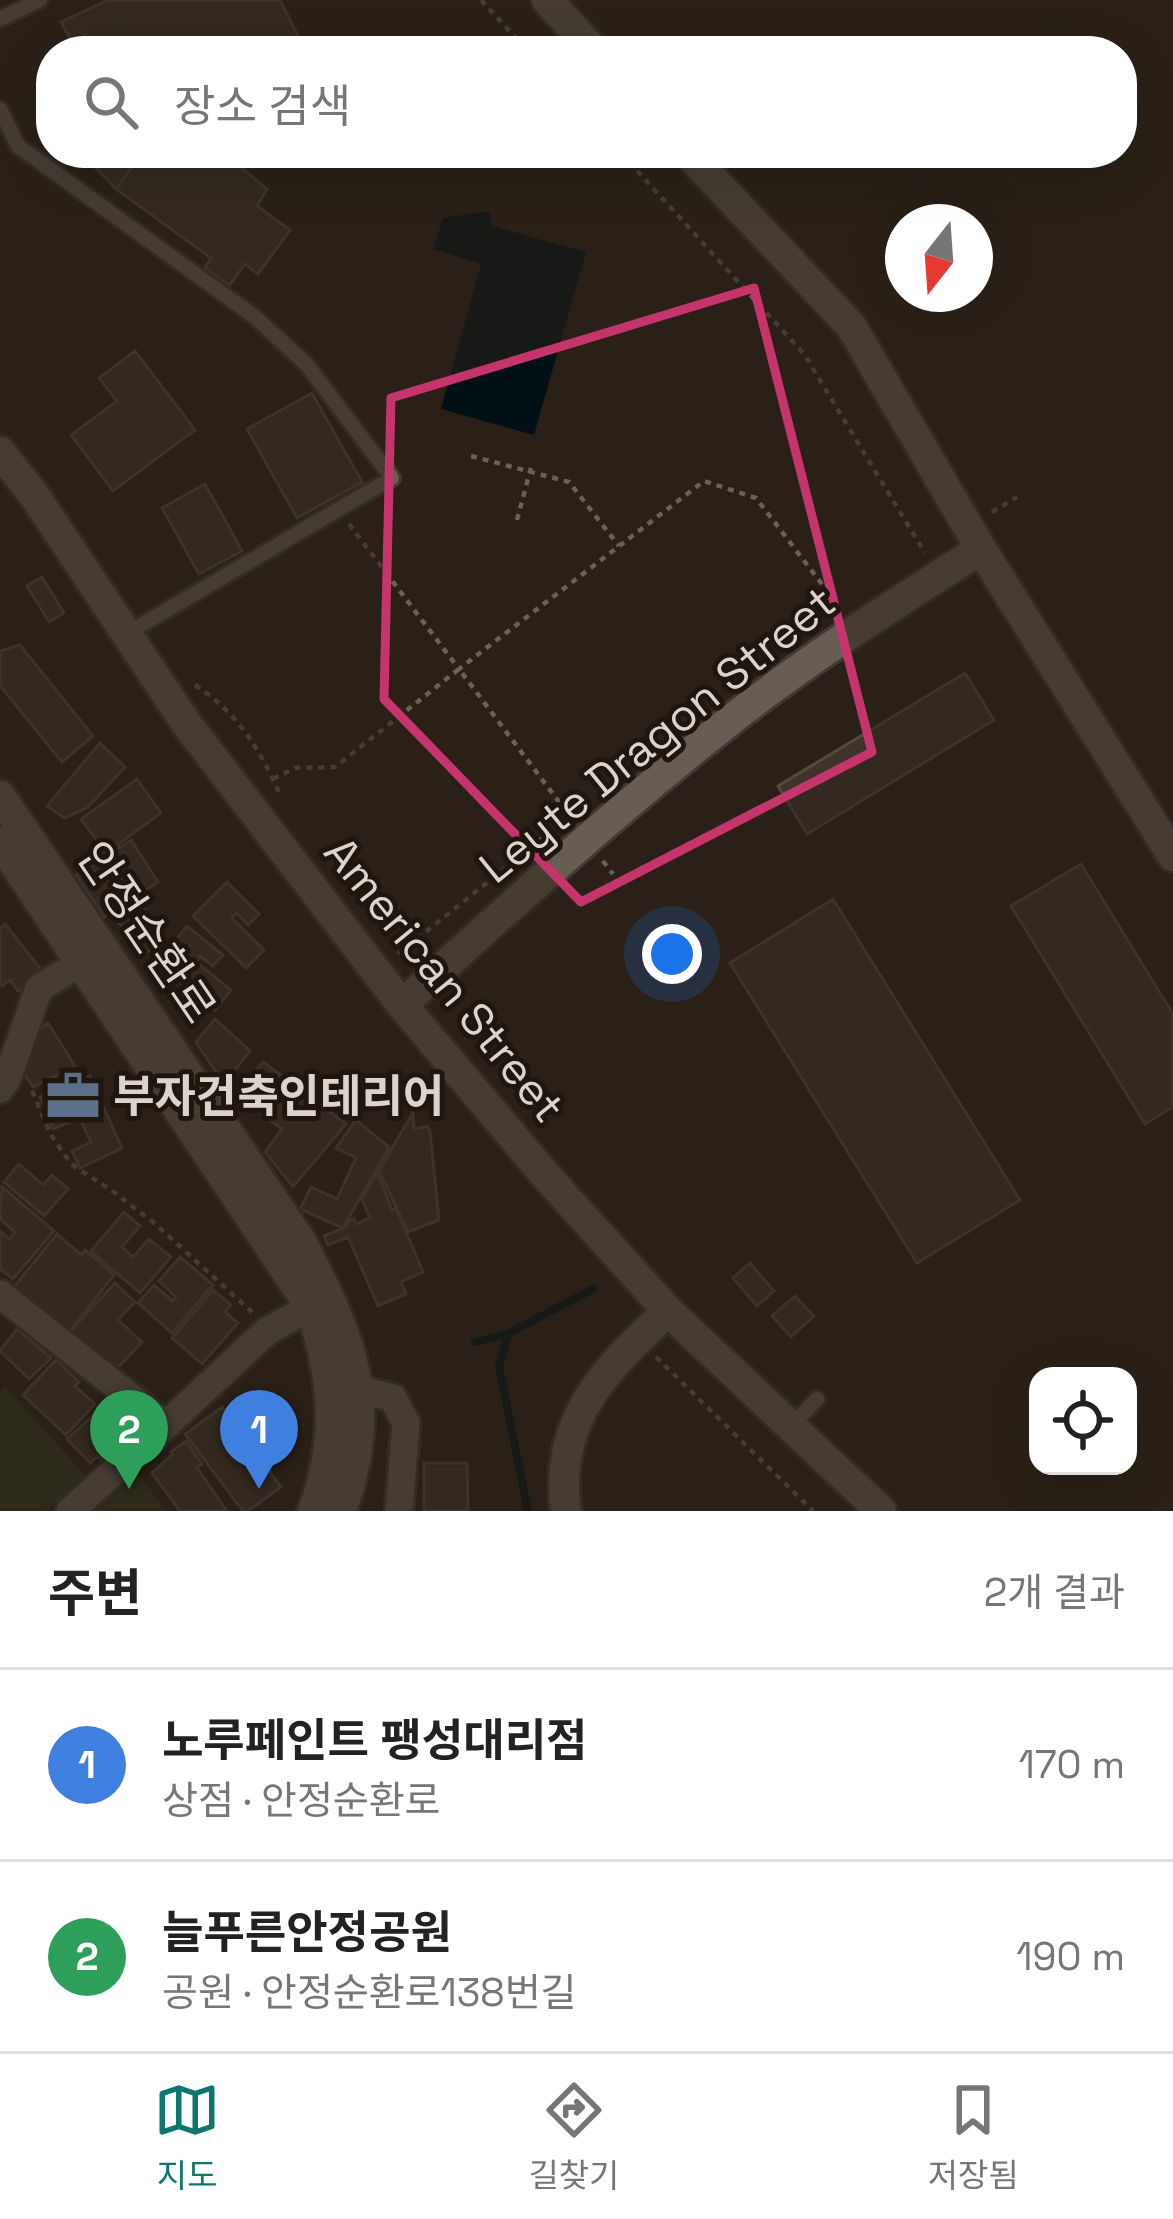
<!DOCTYPE html>
<html lang="ko">
<meta charset="utf-8">
<style>
body{margin:0;font-family:"Space Grotesk","Noto Sans KR",sans-serif;background:#f2f2f2;color:#222}
.controls{position:absolute;right:36px;bottom:36px;display:grid;overflow:hidden;border-radius:24px;box-shadow:0 12px 48px #0002}
.controls button{width:108px;height:108px;display:grid;place-items:center;padding:0;border:0;border-bottom:3px solid #e0e0e0;background:#fff;color:#222;font:60px sans-serif}
.compass{position:absolute;left:885px;top:204px;width:108px;height:108px;border-radius:50%;background:#fff;box-shadow:0 12px 48px #0002;rotate:197deg}
.you{position:absolute;left:672px;top:954px;width:42px;height:42px;margin:-30px;border:9px solid #fff;border-radius:50%;background:#1a73e8;box-shadow:0 0 0 18px #1a73e833}
.badge{display:grid;place-items:center;width:78px;height:78px;border-radius:50%;background:#0f766e;color:#fff;font-size:39px;font-weight:700}
.pin{position:absolute;translate:-50% -99px;filter:drop-shadow(0 3px 6px #0008)}
.pin::after{content:'';position:absolute;top:63px;width:42px;height:36px;background:inherit;clip-path:polygon(0 0,100% 0,50% 100%)}
.list{margin:0;padding:0;list-style:none}
h2{display:flex;justify-content:space-between;align-items:center;height:156px;margin:0;padding:0 48px;font-size:51px}
h2 small{font-size:39px;font-weight:400;color:#767676}
.list li{display:grid;grid-template-columns:78px 1fr auto;gap:36px;align-items:center;box-sizing:border-box;height:192px;padding:0 48px;border-top:3px solid #e0e0e0}
.list b{display:block;font-size:45px;white-space:nowrap}
.list p{margin:0;font-size:39px;white-space:nowrap;color:#767676}
.list em{font-size:39px;font-style:normal;color:#767676}
.icon{flex:none;width:66px;height:66px;fill:none;stroke:currentColor;stroke-width:2;stroke-linecap:round;stroke-linejoin:round}
.map{position:relative;flex:none;width:1173px;height:1511px;overflow:hidden}
.search{position:absolute;background:#fff;box-shadow:0 12px 48px #0002;left:36px;right:36px;top:36px;height:132px;display:flex;align-items:center;gap:30px;box-sizing:border-box;padding:0 42px;border-radius:48px;color:#767676;font-size:45px}
.sheet{height:540px;background:#fff}
nav{display:flex;justify-content:space-around;align-items:center;box-sizing:border-box;height:168px;border-top:3px solid #e0e0e0;background:#fff;font-size:33px;color:#767676}
nav a{display:grid;justify-items:center;gap:6px}
nav .on{color:#0f766e}
.map>svg:first-child{display:block}
.green{fill:#333721}
.water{fill:#001015}
.lines{fill:none;stroke-linecap:round;stroke-linejoin:round}
.stream{stroke:#001015;stroke-width:8}
.building{fill:#3f342b;stroke:#564940;stroke-width:3}
.service-casing{stroke:#423934;stroke-width:20}
.minor-casing{stroke:#423934;stroke-width:33}
.tertiary-casing{stroke:#423934;stroke-width:36}
.secondary-casing{stroke:#423934;stroke-width:36}
.path{stroke:#6a6059;stroke-width:4.5;stroke-dasharray:6 6;stroke-linecap:butt}
.service{stroke:#695d53;stroke-width:14}
.minor{stroke:#695d53;stroke-width:27}
.tertiary{stroke:#695d53;stroke-width:30}
.secondary{stroke:#695d53;stroke-width:30}
.marked{fill:none;stroke:#c6346c;stroke-width:9;stroke-linejoin:round}
.labels{text-anchor:middle;stroke-width:10;stroke-linejoin:round;paint-order:stroke}
.street-label{font-size:45px;fill:#dbd3ce;stroke:#20160e}
.poi-label{font-size:45px;font-weight:bold;fill:#dbd3ce;stroke:#20160e;text-anchor:start}
</style>
<div class="map">
<svg width="1173" height="1511" viewBox="0 0 1173 1511">
<rect width="100%" height="100%" fill="#2a2017"/>
<path class="green" d="M 5,1387 L 85,1475 L 46,1511 L 0,1511 L 0,1392 Z
M 133,1467 L 166,1511 L 83,1511 Z"/>
<path class="water" d="M 489,211 L 492,226 L 586,252 L 534,435 L 441,409 L 481,264 L 433,249 L 443,218 Z"/>
<g class="lines">
<path class="stream" d="M 509,1333 L 499,1366 L 528,1511
M 475,1342 L 509,1333 L 593,1289"/>
</g>
<path class="building" d="M 108,0 L 280,0 L 300,40 L 295,51 L 77,51 L 61,22 Z
M 87,153 L 142,153 L 116,189 L 93,165 Z
M 142,153 L 224,153 L 267,189 L 257,206 L 290,230 L 258,274 L 245,264 L 229,286 L 205,268 L 211,258 L 116,189 Z
M 135,351 L 195,430 L 113,491 L 71,435 L 117,401 L 99,378 Z
M 312,393 L 362,482 L 297,518 L 247,429 Z
M 205,484 L 242,551 L 199,574 L 162,508 Z
M 42,577 L 64,613 L 49,622 L 27,586 Z
M 20,645 L 93,736 L 62,762 L 0,686 L 0,651 Z
M 965,673 L 994,720 L 807,834 L 778,786 Z
M 100,743 L 125,767 L 88,807 L 65,818 L 47,806 Z
M 137,779 L 161,813 L 106,853 L 81,819 Z
M 131,840 L 158,882 L 104,917 L 76,875 Z
M 1081,864 L 1173,1014 L 1173,1107 L 1145,1124 L 1011,906 Z
M 227,882 L 259,914 L 248,925 L 237,913 L 232,918 L 264,950 L 246,968 L 193,916 Z
M 833,899 L 1020,1200 L 917,1263 L 730,963 Z
M 141,901 L 161,944 L 144,953 L 113,916 Z
M 5,924 L 43,972 L 18,991 L 10,980 L 2,986 L 0,984 L 0,929 Z
M 187,926 L 223,955 L 213,966 L 200,956 L 196,962 L 231,990 L 215,1010 L 157,963 Z
M 215,1019 L 250,1051 L 224,1084 L 196,1042 Z
M 48,1023 L 75,1066 L 33,1087 L 17,1063 L 28,1038 Z
M 263,1062 L 346,1124 L 293,1187 L 265,1152 L 282,1129 L 236,1094 Z
M 90,1076 L 104,1108 L 53,1129 L 40,1097 Z
M 104,1108 L 122,1148 L 80,1168 L 72,1151 L 91,1142 L 80,1119 Z
M 413,1112 L 414,1129 L 428,1126 L 430,1131 L 439,1220 L 408,1232 L 379,1171 Z
M 356,1120 L 389,1147 L 343,1228 L 300,1209 L 311,1187 L 337,1199 L 356,1158 L 336,1148 Z
M 19,1164 L 43,1185 L 52,1175 L 68,1189 L 44,1216 L 4,1182 Z
M 377,1172 L 392,1210 L 396,1208 L 423,1272 L 401,1282 L 406,1294 L 378,1306 L 348,1237 L 328,1245 L 324,1236 L 348,1226 L 347,1222 L 354,1219 L 356,1224 L 370,1218 L 362,1199 Z
M 2,1187 L 54,1231 L 13,1279 L 0,1269 L 0,1231 L 9,1239 L 15,1232 L 0,1219 Z
M 124,1212 L 140,1226 L 122,1247 L 133,1257 L 149,1239 L 171,1257 L 140,1293 L 91,1251 Z
M 57,1234 L 81,1255 L 85,1250 L 114,1275 L 68,1334 L 13,1288 Z
M 180,1257 L 213,1285 L 172,1333 L 138,1303 L 154,1285 L 173,1301 L 176,1297 L 159,1281 Z
M 750,1263 L 774,1291 L 757,1306 L 733,1278 Z
M 115,1283 L 135,1302 L 118,1320 L 142,1342 L 112,1374 L 68,1334 Z
M 213,1290 L 231,1305 L 225,1312 L 238,1323 L 202,1364 L 172,1338 Z
M 795,1296 L 814,1316 L 791,1337 L 772,1316 Z
M 17,1329 L 51,1358 L 29,1379 L 0,1351 Z
M 56,1360 L 79,1382 L 75,1386 L 95,1404 L 66,1435 L 23,1395 Z
M 103,1407 L 126,1434 L 101,1460 L 98,1456 L 90,1463 L 67,1439 Z
M 222,1407 L 281,1487 L 248,1511 L 243,1511 L 185,1434 Z
M 186,1441 L 202,1464 L 197,1468 L 227,1511 L 180,1511 L 152,1473 L 173,1454 L 171,1452 Z
M 424,1463 L 467,1463 L 468,1511 L 424,1511 Z"/>
<g class="lines">
<defs>
<path id="service" d="M 0,19 L 40,0
M 0,109 L 18,146 L 255,317 L 307,365 L 392,478 L 126,634
M 792,1426 L 817,1399"/>
<path id="minor" d="M 0,1089 L 7,1079 L 39,988 L 96,954
M 0,1294 L 166,1425 L 267,1331 L 326,1299
M 359,1389 L 393,1398 L 406,1423 L 399,1511
M 70,1511 L 166,1425"/>
<path id="tertiary" d="M 0,452 L 34,495 L 186,723 L 402,1005 L 547,1177 L 668,1311 L 881,1511
M 402,1005 C 509,907 618,809 732,719 C 811,657 896,603 981,549
M 566,1511 C 553,1420 606,1368 668,1311"/>
<path id="secondary" d="M 547,0 L 594,51
M 688,153 L 851,326 L 981,549 L 1173,856
M 0,796 L 302,1243 C 351,1339 380,1403 341,1511
M 0,842 L 311,1308 C 334,1380 340,1438 313,1511"/>
</defs>
<use href="#service" class="service-casing"/>
<use href="#minor" class="minor-casing"/>
<use href="#tertiary" class="tertiary-casing"/>
<use href="#secondary" class="secondary-casing"/>
<path class="path" d="M 481,0 L 528,51
M 621,153 L 804,354 L 925,553
M 471,456 L 569,482 L 619,546
M 992,512 L 1017,497
M 517,520 L 532,464
M 349,524 L 459,669 L 704,481 L 756,498 L 838,605 L 835,607
M 195,685 C 238,713 261,751 281,797
M 273,779 L 295,768 L 335,767 L 459,669 L 571,818
M 603,861 L 613,874
M 398,954 L 544,837
M 32,1091 L 51,1135 L 71,1164 L 111,1190 L 153,1222 L 252,1312
M 656,1357 L 813,1511"/>
<use href="#service" class="service"/>
<use href="#minor" class="minor"/>
<use href="#tertiary" class="tertiary"/>
<use href="#secondary" class="secondary"/>
</g>
<path d="M0 0H1173V1511H0ZM 754,288 L 872,752 L 581,902 L 384,699 L 391,398 Z" fill="#2a2017" fill-opacity=".55" fill-rule="evenodd"/>
<path class="marked" d="M 754,288 L 872,752 L 581,902 L 384,699 L 391,398 Z"/>
<defs>
<symbol id="office-bare" viewBox="-9 -9 18 18"><path d="M-6-3h4V-5.5h4V-3h4V5H-6ZM-1-4.5V-3h2v-1.5ZM-6 0V1H6V0Z" fill="#5c6f8a" stroke="#20160e" stroke-width="2.5" paint-order="stroke"/></symbol>
</defs>
<g fill-rule="evenodd">
<use href="#office-bare" x="35" y="1058" width="76" height="76"/>
</g>
<g class="labels">
<g class="street-label">
<text transform="translate(657 734) rotate(-39)" y="16">Leyte Dragon Street</text>
<text transform="translate(147 932) rotate(56)" y="16">안정순환로</text>
<text transform="translate(445 979) rotate(51)" y="16">American Street</text>
</g>
<g class="poi-label">
<text x="113" y="1112">부자건축인테리어</text>
</g>
</g>
</svg>
<div class="controls">
<button><svg class="icon" aria-label="locate" viewBox="0 0 24 24"><circle cx="12" cy="12" r="6"/><path d="M12 2v4M12 18v4M2 12h4M18 12h4"/></svg></button>
</div>
<svg class="compass" viewBox="-18 -18 36 36"><path d="M0-13l5 13h-10z" fill="#e53935"/><path d="M0 13l5-13h-10z" fill="#767676"/></svg>
<div class="you"></div>
<div class="pin badge" style="left:259px;top:1489px;background:#3f7fe0">1</div>
<div class="pin badge" style="left:129px;top:1489px;background:#2e9e5b">2</div>
<div class="search"><svg class="icon" aria-label="search" viewBox="0 0 24 24"><circle cx="10" cy="10" r="6"/><path d="M15 15l6 6"/></svg>장소 검색</div>
</div>
<section class="sheet">
<h2>주변<small>2개 결과</small></h2>
<ul class="list">
<li><span class="badge" style="background:#3f7fe0">1</span><div><b>노루페인트 팽성대리점</b><p>상점 · 안정순환로</p></div><em>170 m</em></li>
<li><span class="badge" style="background:#2e9e5b">2</span><div><b>늘푸른안정공원</b><p>공원 · 안정순환로138번길</p></div><em>190 m</em></li>
</ul>
</section>
<nav>
<a class="on"><svg class="icon" aria-label="map" viewBox="0 0 24 24"><path d="M3 6l6-2 6 2 6-2v14l-6 2-6-2-6 2zM9 4v14M15 6v14"/></svg>지도</a>
<a><svg class="icon" aria-label="directions" viewBox="0 0 24 24"><path d="M12 3l9 9-9 9-9-9zM9 14v-3h6M13 9l2 2-2 2"/></svg>길찾기</a>
<a><svg class="icon" aria-label="saved" viewBox="0 0 24 24"><path d="M7 4h10v16l-5-4-5 4z"/></svg>저장됨</a>
</nav>
